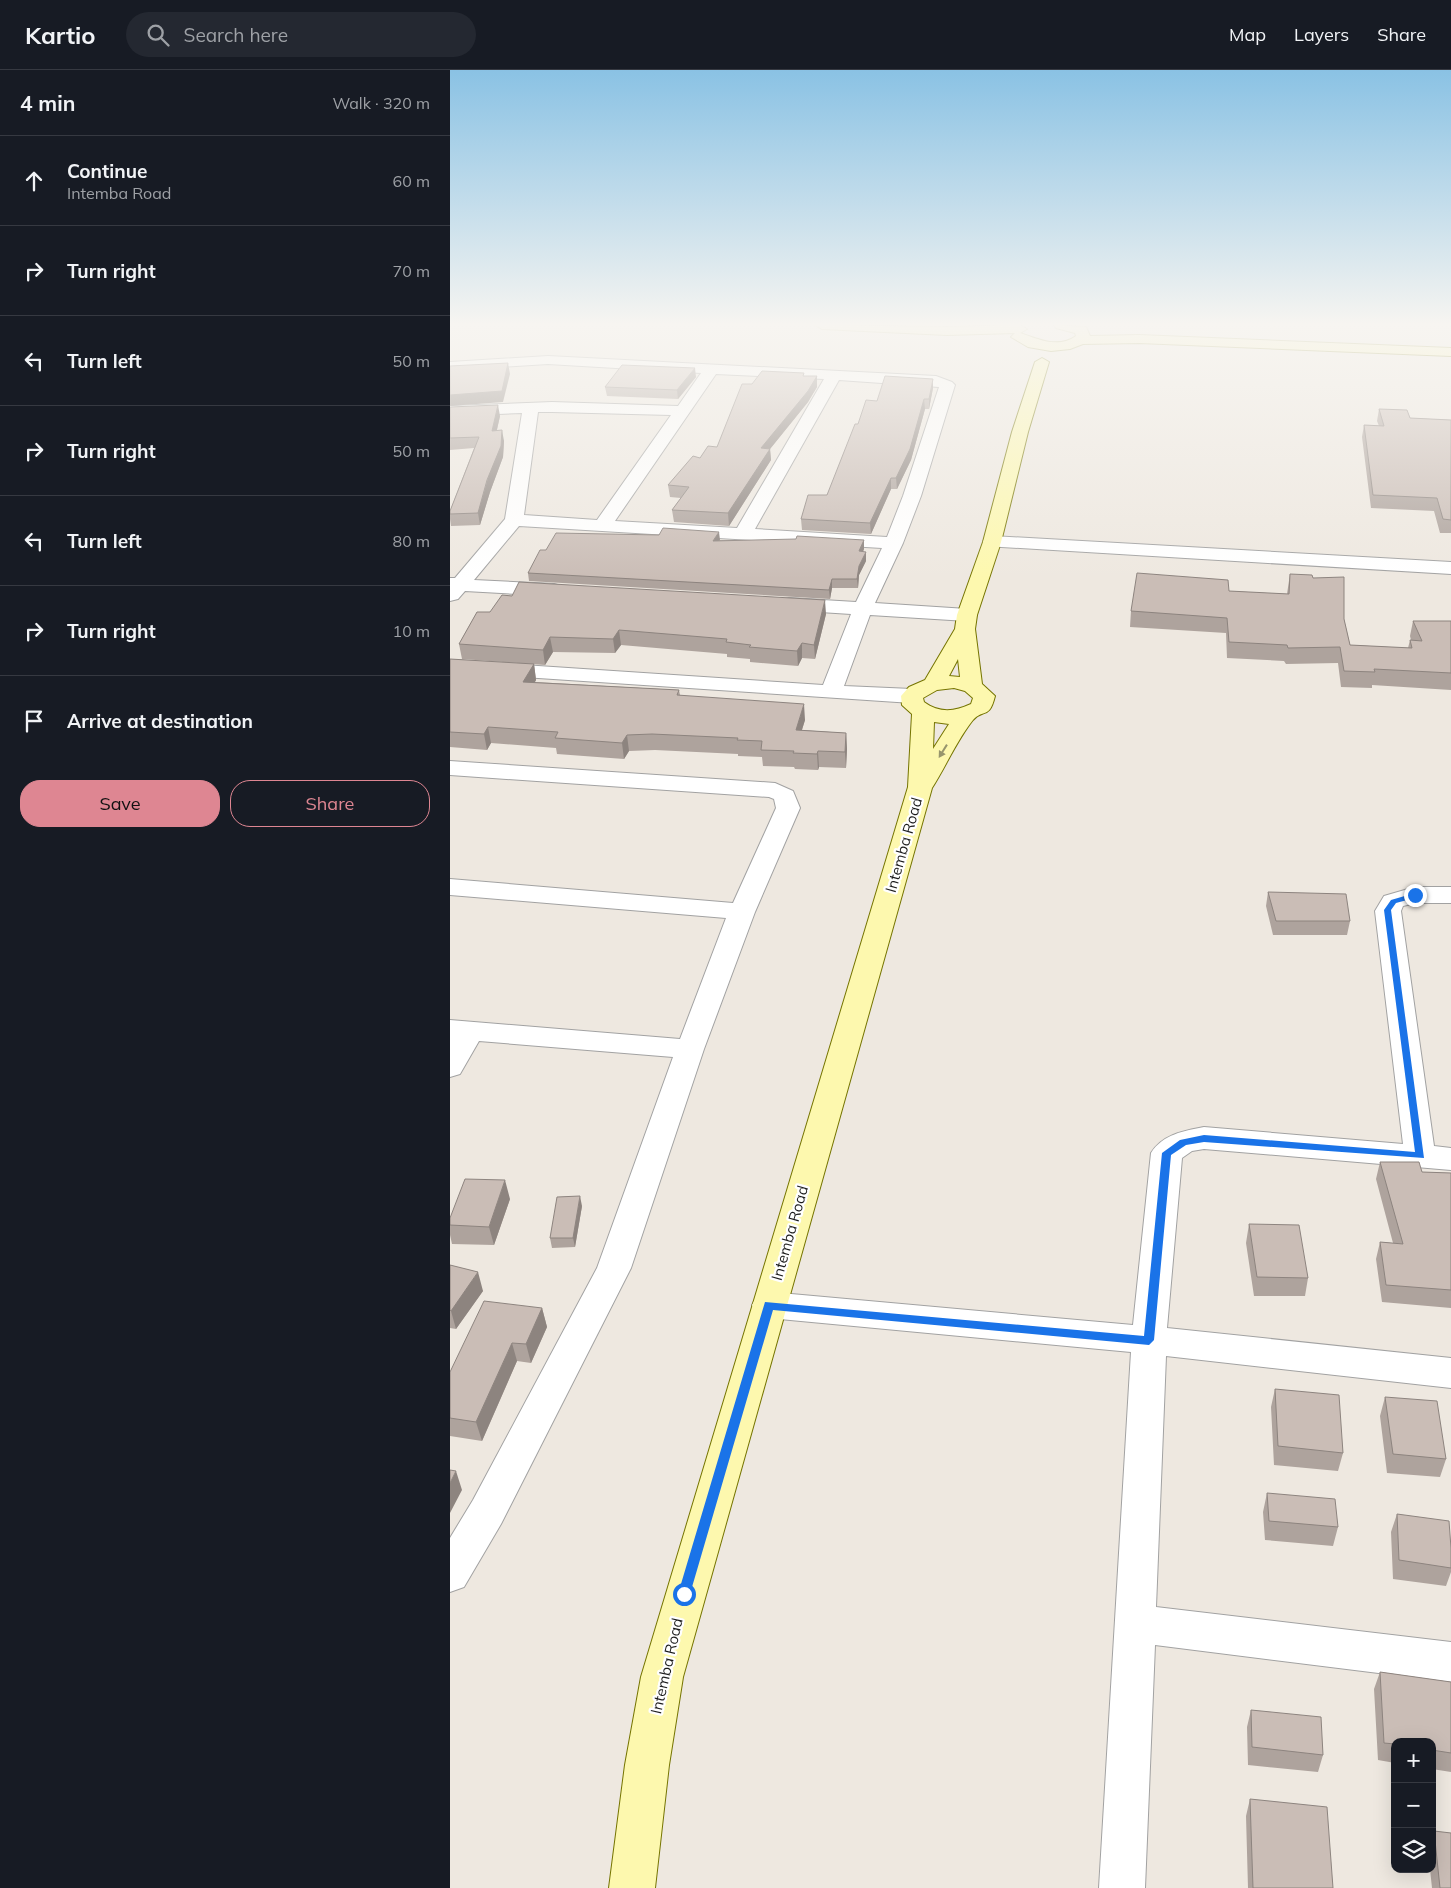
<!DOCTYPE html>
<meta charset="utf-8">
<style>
body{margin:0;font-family:Mulish,sans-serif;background:#242831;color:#f1f3f6}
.controls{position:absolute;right:15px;bottom:15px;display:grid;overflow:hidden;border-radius:10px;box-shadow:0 5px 20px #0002}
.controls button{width:45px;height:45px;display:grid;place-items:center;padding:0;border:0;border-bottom:1px solid #363941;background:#171b24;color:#f1f3f6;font:25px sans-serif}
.stop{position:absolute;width:15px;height:15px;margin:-11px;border:4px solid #1a73e8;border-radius:50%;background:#fff}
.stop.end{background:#1a73e8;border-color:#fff;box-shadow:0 1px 5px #0008}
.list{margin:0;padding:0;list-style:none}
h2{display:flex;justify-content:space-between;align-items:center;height:65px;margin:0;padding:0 20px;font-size:21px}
h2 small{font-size:16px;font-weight:400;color:#9ea1a6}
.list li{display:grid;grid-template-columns:32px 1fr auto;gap:15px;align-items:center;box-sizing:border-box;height:90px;padding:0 20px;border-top:1px solid #363941}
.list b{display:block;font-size:19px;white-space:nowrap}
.list p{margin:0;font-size:16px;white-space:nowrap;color:#9ea1a6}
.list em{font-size:16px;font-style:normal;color:#9ea1a6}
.actions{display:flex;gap:10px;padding:15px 20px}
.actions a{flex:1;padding:11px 0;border:1px solid #de8692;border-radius:20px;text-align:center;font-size:18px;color:#de8692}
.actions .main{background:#de8692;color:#111}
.icon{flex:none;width:28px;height:28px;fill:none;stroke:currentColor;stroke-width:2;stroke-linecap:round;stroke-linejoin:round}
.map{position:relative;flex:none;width:1001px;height:1818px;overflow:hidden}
header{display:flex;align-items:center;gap:30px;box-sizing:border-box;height:70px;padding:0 25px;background:#171b24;border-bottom:1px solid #363941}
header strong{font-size:24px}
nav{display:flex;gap:28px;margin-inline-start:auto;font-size:18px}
.search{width:350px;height:45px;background:#242831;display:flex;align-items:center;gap:12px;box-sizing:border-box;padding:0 18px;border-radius:28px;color:#9ea1a6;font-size:19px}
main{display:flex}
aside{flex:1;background:#171b24}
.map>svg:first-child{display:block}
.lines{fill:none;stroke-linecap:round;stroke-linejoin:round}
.street-casing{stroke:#a2a2a2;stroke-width:2}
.secondary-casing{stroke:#757400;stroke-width:2}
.street{fill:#fff;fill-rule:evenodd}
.secondary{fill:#fdf8ae;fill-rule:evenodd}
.wall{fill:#aea39d}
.shaded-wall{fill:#8d847f}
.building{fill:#cabdb6;stroke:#8d847f}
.oneway{fill:#97956c}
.route{fill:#1a73e8}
.labels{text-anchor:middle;stroke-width:4.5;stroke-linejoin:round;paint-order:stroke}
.near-street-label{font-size:15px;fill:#1b1b1b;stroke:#fff}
</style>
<header>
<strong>Kartio</strong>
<div class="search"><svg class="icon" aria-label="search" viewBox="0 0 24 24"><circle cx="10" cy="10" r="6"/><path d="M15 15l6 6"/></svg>Search here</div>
<nav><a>Map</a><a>Layers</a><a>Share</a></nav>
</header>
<main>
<aside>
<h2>4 min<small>Walk · 320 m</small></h2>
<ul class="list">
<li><svg class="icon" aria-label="ahead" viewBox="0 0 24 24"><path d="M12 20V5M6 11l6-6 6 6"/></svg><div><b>Continue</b><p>Intemba Road</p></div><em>60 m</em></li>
<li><svg class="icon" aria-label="right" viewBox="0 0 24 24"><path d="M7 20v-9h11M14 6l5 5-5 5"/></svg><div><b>Turn right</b></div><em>70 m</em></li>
<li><svg class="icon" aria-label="left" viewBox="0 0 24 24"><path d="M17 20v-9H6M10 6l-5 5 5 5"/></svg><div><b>Turn left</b></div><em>50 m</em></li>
<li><svg class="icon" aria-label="right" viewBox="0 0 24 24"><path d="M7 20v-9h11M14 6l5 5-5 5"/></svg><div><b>Turn right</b></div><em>50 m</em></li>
<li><svg class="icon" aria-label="left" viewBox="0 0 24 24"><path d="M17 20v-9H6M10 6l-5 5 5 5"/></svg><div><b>Turn left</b></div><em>80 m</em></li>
<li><svg class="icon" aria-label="right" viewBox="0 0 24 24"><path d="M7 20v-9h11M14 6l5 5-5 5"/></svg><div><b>Turn right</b></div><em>10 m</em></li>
<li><svg class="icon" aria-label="arrive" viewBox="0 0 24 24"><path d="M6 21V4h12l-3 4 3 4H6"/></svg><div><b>Arrive at destination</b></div></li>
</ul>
<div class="actions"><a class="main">Save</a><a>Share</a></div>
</aside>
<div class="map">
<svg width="1001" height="1818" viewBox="0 0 1001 1818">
<rect width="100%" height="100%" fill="#eee8e0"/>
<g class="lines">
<defs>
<path id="street" d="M 98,286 L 486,306 L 502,312 L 505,315 L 471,426 L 453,473 L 425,533 L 517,539 L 524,541 L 527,545 L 524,549 L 517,551 L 420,545 L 394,616 L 462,619 L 470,621 L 473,626 L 470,631 L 462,633 L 0,602 L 0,590 L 373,615 L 401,544 L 339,540 L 332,538 L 329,534 L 332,530 L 339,528 L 406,532 L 432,478 L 69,456 L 24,510 L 104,514 L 111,516 L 114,520 L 111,524 L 104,526 L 15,521 L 8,529 L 0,531 L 0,508 L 5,508 L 55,449 L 72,343 L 0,346 L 0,336 L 102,332 L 228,336 L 251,303 L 98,294 L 0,300 L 0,292 ZM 266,304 L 374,309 L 287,458 L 165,451 ZM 389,310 L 489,317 L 453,426 L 437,467 L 305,459 ZM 88,342 L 102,342 L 221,345 L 147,450 L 74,445 Z
M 542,466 L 1001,492 L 1001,504 L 535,476 L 533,472 L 535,468 Z
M 0,691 L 325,713 L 343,721 L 350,738 L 305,842 L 254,979 L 181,1198 L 51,1454 L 14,1517 L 0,1522 L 0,1468 L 23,1430 L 147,1198 L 223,987 L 29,971 L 10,1004 L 0,1007 L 0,950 L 230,969 L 276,848 L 0,825 L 0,809 L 283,833 L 326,738 L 324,729 L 319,727 L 0,705 Z
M 965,817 L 1001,817 L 1001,833 L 966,833 L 953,836 L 951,841 L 984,1076 L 1001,1078 L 1001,1100 L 754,1079 L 742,1081 L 732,1088 L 717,1258 L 1001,1288 L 1001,1318 L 716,1286 L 706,1537 L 1001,1572 L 1001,1612 L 705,1575 L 695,1818 L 649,1818 L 681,1282 L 319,1248 L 307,1244 L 302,1235 L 307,1226 L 319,1222 L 683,1255 L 701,1083 C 713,1064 734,1061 754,1057 L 953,1074 L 925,841 L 934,826 Z"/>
<path id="secondary" d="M 365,255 L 497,257 L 570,255 L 577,259 L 570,263 C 588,269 608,279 626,266 L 625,263 L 606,258 L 604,255 L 636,257 L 640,266 L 689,265 L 1001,278 L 1001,286 L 689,273 L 633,274 L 620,279 L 601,281 L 578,277 L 561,267 L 565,263 L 497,265 L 372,259 Z
M 592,288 L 599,292 L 578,362 L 551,472 L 527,545 L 525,559 L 532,614 L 545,626 C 539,650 534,638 523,650 C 507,670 496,696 482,718 L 233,1607 L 219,1695 L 205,1818 L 159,1818 L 175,1695 L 191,1607 L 458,717 L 462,644 L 452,635 L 451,626 L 459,617 L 475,610 L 505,559 L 507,545 L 533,472 L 562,362 L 585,292 ZM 508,589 L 510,607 L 499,606 ZM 504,618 L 515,621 L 523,628 L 521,634 C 504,642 489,643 474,632 L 473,628 L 487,620 ZM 484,652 L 499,654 L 483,679 Z"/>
</defs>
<use href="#street" class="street-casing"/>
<use href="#secondary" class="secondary-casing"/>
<use href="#street" class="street"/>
<use href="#secondary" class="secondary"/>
</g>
<path class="wall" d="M 355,306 L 367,306 L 367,317 L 358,332 L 320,379 L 321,390 L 279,456 L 224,452 L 222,440 L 231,428 L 220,427 L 218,415 L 250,388 L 267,377 L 302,314 Z
M 246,307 L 228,329 L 157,326 L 155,317 Z
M 483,318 L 479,339 L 475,339 L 461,390 L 447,419 L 441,419 L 421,464 L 352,460 L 351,449 L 377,425 L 408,354 Z
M 0,337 L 50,346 L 47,360 L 54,371 L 53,387 L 40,422 L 30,455 L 1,456 L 0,449 L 0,441 L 24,378 L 0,380 Z
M 929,339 L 960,348 L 1001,350 L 1001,463 L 990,463 L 984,441 L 921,438 L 912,367 L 914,355 L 929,356 L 927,351 Z
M 270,470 L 414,470 L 414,479 L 413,482 L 416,482 L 416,491 L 409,505 L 408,518 L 382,518 L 380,529 L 79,511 L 78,503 L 96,480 Z
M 840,504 L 863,508 L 894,549 L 900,575 L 958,578 L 960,570 L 961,570 L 960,566 L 963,551 L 1001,551 L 1001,620 L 922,615 L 922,618 L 891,617 L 888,593 L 836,594 L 834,591 L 777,588 L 776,563 L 680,557 L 681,541 L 779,521 L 837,524 Z
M 27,542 L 376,544 L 365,589 L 352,588 L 348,596 L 300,592 L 300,589 L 277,587 L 277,584 L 171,575 L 165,583 L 103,582 L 95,595 L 12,589 L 9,574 Z
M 0,589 L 84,594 L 86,610 L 85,612 L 229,620 L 230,625 L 355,650 L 352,660 L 396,663 L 397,679 L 396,698 L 369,697 L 368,700 L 345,699 L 344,697 L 313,696 L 312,687 L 288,686 L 288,684 L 205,680 L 179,681 L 174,689 L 107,684 L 106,678 L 41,673 L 37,680 L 0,677 Z
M 818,822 L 900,851 L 897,865 L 823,865 L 816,836 Z
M 930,1092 L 972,1102 L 1001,1103 L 1001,1238 L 932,1232 L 926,1189 L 930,1172 L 943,1173 L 926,1109 Z
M 60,1129 L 44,1175 L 2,1174 L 0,1165 L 0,1148 Z
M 132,1136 L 125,1177 L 102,1178 L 100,1168 Z
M 799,1154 L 858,1208 L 855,1226 L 804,1226 L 796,1173 Z
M 0,1195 L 33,1221 L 6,1259 L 0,1258 Z
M 92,1238 L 97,1257 L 81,1293 L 67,1291 L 32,1371 L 0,1366 L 0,1302 Z
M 825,1319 L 893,1383 L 888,1401 L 824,1395 L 821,1337 Z
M 935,1327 L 996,1389 L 990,1407 L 937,1403 L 930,1346 Z
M 817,1423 L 888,1457 L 883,1476 L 815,1470 L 813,1442 Z
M 947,1444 L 1001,1478 L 1001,1502 L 996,1516 L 943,1509 L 941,1462 Z
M 930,1602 L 1001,1612 L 1001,1702 L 982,1699 L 982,1672 L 945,1672 L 945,1693 L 928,1690 L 924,1619 Z
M 801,1640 L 873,1685 L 868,1702 L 798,1695 L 797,1657 Z
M 800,1729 L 883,1818 L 798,1818 L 796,1746 Z
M 984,1761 L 1001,1818 L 982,1818 L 980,1799 L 982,1799 L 982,1766 Z"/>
<path class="shaded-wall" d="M 58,293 L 60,304 L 53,332 L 0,336 L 0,325 Z
M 245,298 L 246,307 L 228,329 L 227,320 Z
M 367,306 L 367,317 L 358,332 L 320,379 L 321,390 L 279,456 L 278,443 L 311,378 Z
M 483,309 L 483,318 L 479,339 L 479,329 Z
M 474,329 L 475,339 L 461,390 L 447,419 L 446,408 Z
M 48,335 L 50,346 L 44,372 L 42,361 Z
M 52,360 L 54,371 L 53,387 L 40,422 L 30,455 L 28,443 Z
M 441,408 L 441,419 L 421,464 L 420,453 Z
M 269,462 L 270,470 L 264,479 L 263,471 Z
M 414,470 L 414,479 L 409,490 L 409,481 Z
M 416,482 L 416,491 L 409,505 L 408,518 L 407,509 L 409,496 Z
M 382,509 L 382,518 L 380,529 L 379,520 Z
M 375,530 L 376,544 L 365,589 L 364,575 Z
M 169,560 L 171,575 L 165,583 L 163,569 Z
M 100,567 L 103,582 L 95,595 L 93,580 Z
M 352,573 L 352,588 L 348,596 L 347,581 Z
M 84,594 L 86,610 L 76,627 L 73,612 Z
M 354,634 L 355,650 L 347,675 L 346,660 Z
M 38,657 L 41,673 L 37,680 L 34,664 Z
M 396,663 L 397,679 L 396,698 L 395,682 Z
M 177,665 L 179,681 L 174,689 L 172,673 Z
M 368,681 L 369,697 L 368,700 L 367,684 Z
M 55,1110 L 60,1129 L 44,1175 L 39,1157 Z
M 130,1126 L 132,1136 L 125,1177 L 123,1168 Z
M 28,1202 L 33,1221 L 6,1259 L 1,1241 Z
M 92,1238 L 97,1257 L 81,1293 L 76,1274 Z
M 62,1273 L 67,1291 L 32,1371 L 26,1352 Z
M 6,1401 L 12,1420 L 0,1443 L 0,1413 Z"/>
<path class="building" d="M 58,293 L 52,321 L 0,325 L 0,296 Z
M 172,295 L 245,298 L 227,320 L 155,317 Z
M 312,301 L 354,303 L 353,306 L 367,306 L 358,321 L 311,378 L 320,379 L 278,443 L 222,440 L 239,417 L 218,415 L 243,386 L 250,388 L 258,376 L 267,377 L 292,314 L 302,314 Z
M 435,306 L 483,309 L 479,329 L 474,329 L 460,379 L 446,408 L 441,408 L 420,453 L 351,449 L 358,425 L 377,425 L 405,354 L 408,354 L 416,330 L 427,331 Z
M 48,335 L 42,361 L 52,360 L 51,376 L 37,410 L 28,443 L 0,444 L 0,441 L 29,367 L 0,368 L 0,337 Z
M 929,339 L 957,340 L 960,348 L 1001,350 L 1001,450 L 993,449 L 987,428 L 923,425 L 914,355 L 934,356 Z
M 213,458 L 269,462 L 263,471 L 346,469 L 347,466 L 414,470 L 409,481 L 416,482 L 409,496 L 407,509 L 382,509 L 379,520 L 78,503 L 90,480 L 96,480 L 106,463 L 209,465 Z
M 687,503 L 778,510 L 779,521 L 839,524 L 840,504 L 862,505 L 863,508 L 894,507 L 894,549 L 900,575 L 962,578 L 960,570 L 972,571 L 963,551 L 1001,551 L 1001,603 L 924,599 L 925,602 L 894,601 L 890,577 L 838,578 L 837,575 L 779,572 L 777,548 L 681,541 Z
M 69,512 L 375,530 L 364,575 L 352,573 L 347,581 L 299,577 L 301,575 L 276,572 L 277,569 L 169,560 L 163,569 L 100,567 L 93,580 L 9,574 L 27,542 L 40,542 L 52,525 L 62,526 Z
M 0,589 L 84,594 L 73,612 L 229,620 L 227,625 L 354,634 L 346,660 L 396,663 L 395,682 L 368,681 L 367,684 L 343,683 L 344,681 L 311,680 L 312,671 L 287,670 L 288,668 L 202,664 L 177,665 L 172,673 L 105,668 L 108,662 L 38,657 L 34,664 L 0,662 Z
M 818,822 L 896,824 L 900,851 L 826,851 Z
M 930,1092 L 969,1092 L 972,1102 L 1001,1103 L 1001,1220 L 936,1215 L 930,1172 L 953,1174 Z
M 15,1109 L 55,1110 L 39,1157 L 0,1155 L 0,1148 Z
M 130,1126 L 123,1168 L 100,1168 L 107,1127 Z
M 799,1154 L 849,1155 L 858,1208 L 807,1207 Z
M 0,1195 L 28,1202 L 1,1241 L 0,1240 Z
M 34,1231 L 92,1238 L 76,1274 L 62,1273 L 26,1352 L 0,1348 L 0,1302 Z
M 825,1319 L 889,1325 L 893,1383 L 828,1376 Z
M 935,1327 L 987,1331 L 996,1389 L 943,1384 Z
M 0,1400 L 6,1401 L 0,1413 Z
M 817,1423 L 885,1429 L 888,1457 L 819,1451 Z
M 947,1444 L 999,1451 L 1001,1478 L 1001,1498 L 949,1490 Z
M 930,1602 L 1001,1612 L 1001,1683 L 982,1680 L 982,1672 L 945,1672 L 945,1674 L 934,1673 Z
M 801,1640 L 871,1647 L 873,1685 L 802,1677 Z
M 800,1729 L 877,1737 L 883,1818 L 803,1818 Z
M 984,1761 L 1001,1763 L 1001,1818 L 990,1818 Z"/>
<defs><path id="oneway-solid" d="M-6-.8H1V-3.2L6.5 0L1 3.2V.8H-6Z" transform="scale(1.25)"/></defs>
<use class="oneway" href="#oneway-solid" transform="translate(493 681) rotate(122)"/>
<linearGradient id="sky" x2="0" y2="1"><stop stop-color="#8ac2e4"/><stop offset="0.5" stop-color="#f7f5f1"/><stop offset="1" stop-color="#f7f5f1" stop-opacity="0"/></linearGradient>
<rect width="1001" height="509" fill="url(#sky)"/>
<path class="route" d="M 965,823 L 969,825 L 968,827 L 946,833 L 941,840 L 974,1088 L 754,1072 L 736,1075 L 721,1085 L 704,1270 L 699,1275 L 323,1240 L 240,1524 L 238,1528 L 230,1528 L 228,1524 L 315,1232 L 694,1266 L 712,1083 L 730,1070 L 754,1065 L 965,1082 L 934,840 L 941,830 Z"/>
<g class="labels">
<g class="near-street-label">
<text transform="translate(454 775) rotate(-74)" y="5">Intemba Road</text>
<text transform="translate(340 1163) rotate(-74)" y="5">Intemba Road</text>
<text transform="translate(217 1596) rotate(-77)" y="5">Intemba Road</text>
</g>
</g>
</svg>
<div class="controls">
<button>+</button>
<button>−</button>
<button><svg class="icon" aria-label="layers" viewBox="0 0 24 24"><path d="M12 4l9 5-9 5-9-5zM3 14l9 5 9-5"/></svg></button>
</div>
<div class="stop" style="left:234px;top:1524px"></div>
<div class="stop end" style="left:965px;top:825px"></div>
</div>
</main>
